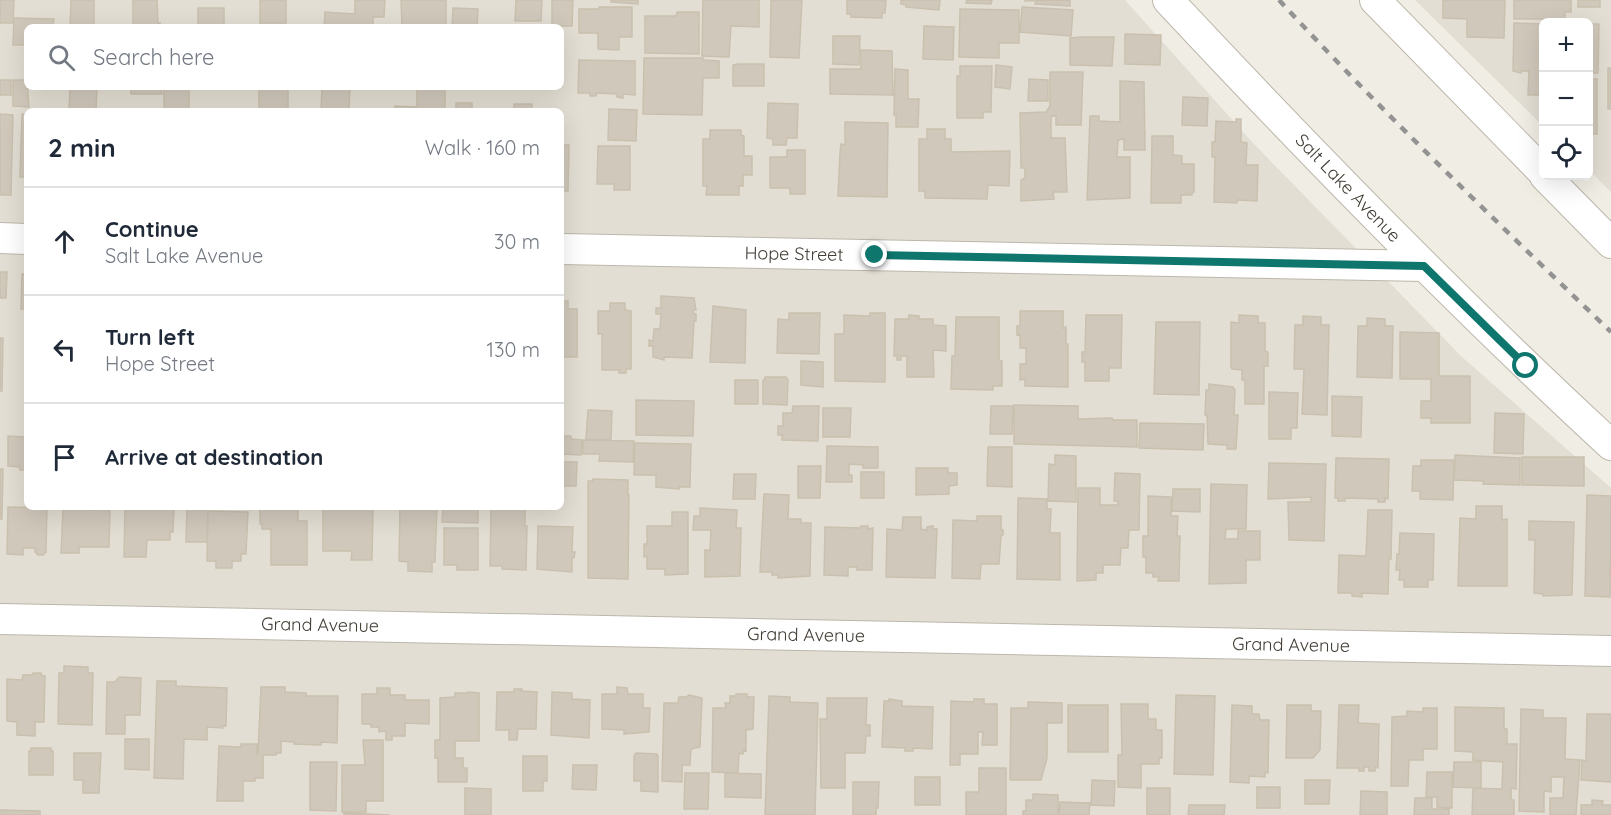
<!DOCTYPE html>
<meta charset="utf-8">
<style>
body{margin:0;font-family:Quicksand,sans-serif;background:#f2f2f3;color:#1f2937}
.controls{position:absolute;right:18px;top:18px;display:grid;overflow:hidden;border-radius:9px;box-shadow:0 6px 24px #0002}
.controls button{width:54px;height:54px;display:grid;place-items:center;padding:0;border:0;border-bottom:2px solid #e0e1e3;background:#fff;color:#1f2937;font:30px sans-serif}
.stop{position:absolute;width:18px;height:18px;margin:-14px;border:4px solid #0f766e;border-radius:50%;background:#fff}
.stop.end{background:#0f766e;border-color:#fff;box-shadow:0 2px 6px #0008}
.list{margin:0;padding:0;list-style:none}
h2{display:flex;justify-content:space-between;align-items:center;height:78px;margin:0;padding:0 24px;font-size:26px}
h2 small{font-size:20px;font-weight:400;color:#747a83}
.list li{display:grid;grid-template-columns:39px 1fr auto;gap:18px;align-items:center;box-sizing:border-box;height:108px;padding:0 24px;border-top:2px solid #e0e1e3}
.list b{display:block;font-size:22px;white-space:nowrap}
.list p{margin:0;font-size:20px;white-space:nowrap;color:#747a83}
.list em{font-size:20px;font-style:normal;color:#747a83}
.icon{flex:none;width:33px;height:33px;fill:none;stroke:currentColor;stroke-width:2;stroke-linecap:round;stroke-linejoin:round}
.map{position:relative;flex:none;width:1611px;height:815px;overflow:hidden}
.search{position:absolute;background:#fff;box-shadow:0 6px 24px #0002;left:24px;top:24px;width:540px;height:66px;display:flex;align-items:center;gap:15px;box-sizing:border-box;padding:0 21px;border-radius:9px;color:#747a83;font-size:22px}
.panel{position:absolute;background:#fff;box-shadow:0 6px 24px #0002;left:24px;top:108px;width:540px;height:402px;border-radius:9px}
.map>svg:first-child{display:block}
.residential{fill:#e3ded3;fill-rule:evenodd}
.building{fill:#d0c8bb;stroke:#cac0af;stroke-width:1.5}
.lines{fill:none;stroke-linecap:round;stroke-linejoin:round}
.minor-casing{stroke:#bdb7ab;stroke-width:32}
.minor{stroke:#fff;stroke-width:30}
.rail{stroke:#939393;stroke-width:4.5;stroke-dasharray:8 8;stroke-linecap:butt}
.route{stroke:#0f766e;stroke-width:8}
.labels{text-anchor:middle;stroke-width:4.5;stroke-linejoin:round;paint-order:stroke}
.street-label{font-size:18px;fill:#423d35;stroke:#fff}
</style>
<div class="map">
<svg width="1611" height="815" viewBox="0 0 1611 815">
<rect width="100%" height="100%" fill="#f0ede4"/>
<path class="residential" d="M 0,0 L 1125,0 L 1253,143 L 1461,356 L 1611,488 L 1611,815 L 0,815 ZM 27,27 L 561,27 L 561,87 L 27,87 ZM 27,111 L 561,111 L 561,507 L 27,507 Z
M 1415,0 L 1611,0 L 1611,192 L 1589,170 L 1588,22 L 1544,22 L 1543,126 Z"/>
<path class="building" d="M 0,0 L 14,0 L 13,23 L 0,23 Z
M 71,0 L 94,0 L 94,27 L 70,27 Z
M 133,0 L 157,0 L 158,24 L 160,23 L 160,27 L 133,27 Z
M 260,0 L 286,0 L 286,23 L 260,23 Z
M 355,0 L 385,0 L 384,17 L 373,17 L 373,27 L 324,27 L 325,12 L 355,14 Z
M 401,0 L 446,0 L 446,27 L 402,27 Z
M 516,0 L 542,0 L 541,21 L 515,21 Z
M 552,0 L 573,0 L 572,26 L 552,26 Z
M 611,0 L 638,0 L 638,4 L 611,2 Z
M 703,0 L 759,0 L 759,27 L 731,26 L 729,57 L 702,56 Z
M 771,0 L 802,0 L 799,58 L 770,57 Z
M 847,0 L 886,0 L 885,13 L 882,13 L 882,18 L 851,17 L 851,14 L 847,14 Z
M 901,0 L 940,0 L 939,10 L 906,7 L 906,5 L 901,4 Z
M 967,0 L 992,0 L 991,4 L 966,3 Z
M 1070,0 L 1070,6 L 1035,4 L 1036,1 L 1024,1 Z
M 1443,0 L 1505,0 L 1504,38 L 1467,37 L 1467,19 L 1443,18 Z
M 1514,0 L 1571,0 L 1571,12 L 1565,12 L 1565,19 L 1514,19 Z
M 1578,0 L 1600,0 L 1600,7 L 1578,7 Z
M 599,7 L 632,7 L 632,37 L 619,37 L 619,50 L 598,49 L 598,33 L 579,33 L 579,9 L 599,9 Z
M 1022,7 L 1073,10 L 1071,36 L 1020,32 Z
M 198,8 L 224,8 L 224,27 L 198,27 Z
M 453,8 L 478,9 L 477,27 L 452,27 Z
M 960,9 L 1019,10 L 1019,43 L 999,43 L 999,58 L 959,57 Z
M 677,12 L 699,12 L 699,54 L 645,53 L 645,16 L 676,16 Z
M 14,18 L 54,19 L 53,27 L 27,27 L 27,45 L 13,45 Z
M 1514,23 L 1544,24 L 1544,95 L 1528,95 L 1529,71 L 1521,71 L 1521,73 L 1513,71 Z
M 1588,24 L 1599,24 L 1598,73 L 1588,73 Z
M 924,26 L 954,27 L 953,60 L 923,59 Z
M 1125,34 L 1161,35 L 1160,65 L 1125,64 Z
M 833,36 L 860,36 L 859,65 L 833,64 Z
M 1081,37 L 1114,37 L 1112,66 L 1070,65 L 1070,38 Z
M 861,50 L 892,51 L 893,95 L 830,94 L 830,69 L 861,69 Z
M 644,58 L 703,58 L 703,60 L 719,61 L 719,78 L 703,78 L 702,115 L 643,114 Z
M 579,60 L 635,61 L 635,95 L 623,94 L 623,98 L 617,97 L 617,94 L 597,93 L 596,96 L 590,96 L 590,93 L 578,93 Z
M 738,64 L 764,64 L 764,86 L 733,86 L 733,65 Z
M 996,65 L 1012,67 L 1010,89 L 995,87 Z
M 960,66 L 992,66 L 991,112 L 983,112 L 983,118 L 957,118 L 957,76 L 960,76 Z
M 1608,68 L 1611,68 L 1611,109 L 1608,109 Z
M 895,69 L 908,70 L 908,99 L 919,99 L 918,127 L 896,127 L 896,115 L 894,115 Z
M 1050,72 L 1083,72 L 1081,125 L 1056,125 L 1056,116 L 1051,116 L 1051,138 L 1065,138 L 1067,192 L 1053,192 L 1054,199 L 1021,201 L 1021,180 L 1025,178 L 1025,168 L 1021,168 L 1020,113 L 1046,112 L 1050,106 Z
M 1029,79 L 1048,80 L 1048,101 L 1028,101 Z
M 1588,79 L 1597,79 L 1597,134 L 1588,134 Z
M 0,80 L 11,80 L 11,95 L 0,95 Z
M 13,80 L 27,80 L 29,107 L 13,106 Z
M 1120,81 L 1144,82 L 1145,150 L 1124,150 L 1124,139 L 1118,140 L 1117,157 L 1130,157 L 1130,198 L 1087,200 L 1090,116 L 1099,116 L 1099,121 L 1120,122 Z
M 70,87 L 97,87 L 96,111 L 69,110 Z
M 131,87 L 161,87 L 162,94 L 131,94 Z
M 164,87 L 189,87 L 189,111 L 164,111 Z
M 259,87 L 288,87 L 288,111 L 259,111 Z
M 322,87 L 350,87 L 349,110 L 351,111 L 321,111 Z
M 396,87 L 445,87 L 445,111 L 395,111 L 395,106 L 417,107 L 417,89 Z
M 1183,97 L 1208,98 L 1207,126 L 1182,125 Z
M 456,103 L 472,103 L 472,111 L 456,111 Z
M 768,103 L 798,104 L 797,138 L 787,138 L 786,145 L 773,145 L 773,139 L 767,138 Z
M 514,104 L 532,104 L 532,111 L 514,111 Z
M 609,109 L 637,110 L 636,141 L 608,140 Z
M 0,114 L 13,115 L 11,195 L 0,195 Z
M 22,114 L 27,114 L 27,177 L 20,177 Z
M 1236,119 L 1241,119 L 1241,142 L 1247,143 L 1246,165 L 1258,165 L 1257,201 L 1237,200 L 1237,203 L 1214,202 L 1215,157 L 1212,157 L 1212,142 L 1215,142 L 1216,121 L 1236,122 Z
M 845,122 L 888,123 L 887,197 L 838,196 L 840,153 L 841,144 L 845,145 Z
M 927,129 L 945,129 L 945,139 L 951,139 L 951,152 L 1010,151 L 1009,186 L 988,185 L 987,199 L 925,198 L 925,191 L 919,191 L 919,139 L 927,139 Z
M 710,130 L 741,130 L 741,135 L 744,136 L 744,156 L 752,156 L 752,175 L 743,175 L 743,186 L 739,186 L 739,195 L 706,195 L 707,186 L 703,186 L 703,139 L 710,139 Z
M 1152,136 L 1173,136 L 1173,155 L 1182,156 L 1182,164 L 1194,164 L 1194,192 L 1192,192 L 1192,195 L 1181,195 L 1181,203 L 1151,203 Z
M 561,145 L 569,145 L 568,191 L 561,191 Z
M 598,146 L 630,146 L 630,190 L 614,190 L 614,184 L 597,184 Z
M 787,150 L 805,150 L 805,194 L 790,194 L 790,188 L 770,188 L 770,157 L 787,157 Z
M 0,272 L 7,272 L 6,298 L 0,298 Z
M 22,274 L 27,274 L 27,309 L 21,309 Z
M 661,296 L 694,298 L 696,310 L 693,310 L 693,313 L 696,314 L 696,321 L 694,321 L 692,358 L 664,357 L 664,360 L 653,357 L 653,346 L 649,346 L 649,340 L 653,341 L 654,329 L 660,329 L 661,314 L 656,314 L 656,308 L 661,308 Z
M 561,301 L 568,301 L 568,309 L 577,309 L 577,357 L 561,357 Z
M 610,303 L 625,303 L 625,310 L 631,311 L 631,369 L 626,369 L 626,373 L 619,373 L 619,370 L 602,370 L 602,334 L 598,334 L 598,311 L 610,311 Z
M 713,306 L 746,310 L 745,363 L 710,362 Z
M 1020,311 L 1063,311 L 1063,328 L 1066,327 L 1066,344 L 1068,344 L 1068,387 L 1025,386 L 1025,379 L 1020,380 L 1020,364 L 1026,364 L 1026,348 L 1020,348 L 1020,334 L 1017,335 L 1017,326 L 1020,326 Z
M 789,313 L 820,313 L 819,354 L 777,353 L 778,319 L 789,320 Z
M 870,313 L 885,313 L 885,382 L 835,381 L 835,334 L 844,334 L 844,315 L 870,316 Z
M 909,315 L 919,316 L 919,319 L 933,319 L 933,325 L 946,326 L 946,351 L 933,350 L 934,377 L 907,377 L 907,356 L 901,356 L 901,360 L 897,360 L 897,356 L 894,356 L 895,319 L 909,319 Z
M 1086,315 L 1122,315 L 1121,368 L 1109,368 L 1109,381 L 1085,381 L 1085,362 L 1082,362 L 1082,352 L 1085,352 Z
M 1239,315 L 1258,316 L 1258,323 L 1265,323 L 1265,351 L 1268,352 L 1268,366 L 1264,366 L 1264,404 L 1245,404 L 1245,380 L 1242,380 L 1242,370 L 1232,369 L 1231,367 L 1231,322 L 1239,323 Z
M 1303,316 L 1321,317 L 1321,325 L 1329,325 L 1327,415 L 1302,414 L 1304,369 L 1294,369 L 1295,325 L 1303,325 Z
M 956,317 L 999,317 L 999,360 L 1002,361 L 1002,386 L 993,386 L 993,390 L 951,389 L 952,356 L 955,356 Z
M 1367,318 L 1385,319 L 1385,326 L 1393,326 L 1392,378 L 1357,377 L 1358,326 L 1367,326 Z
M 1156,322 L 1200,322 L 1199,395 L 1154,394 Z
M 1400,332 L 1439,333 L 1439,376 L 1470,376 L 1470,423 L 1431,423 L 1431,418 L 1421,418 L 1421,401 L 1431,401 L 1431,379 L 1400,379 Z
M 0,338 L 3,338 L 2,391 L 0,391 Z
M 801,361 L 823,362 L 823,387 L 801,385 Z
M 765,377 L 786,377 L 788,380 L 787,405 L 763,404 L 763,380 L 765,380 Z
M 735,380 L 758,380 L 758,404 L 735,404 Z
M 1209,384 L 1233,387 L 1235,390 L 1234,415 L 1238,415 L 1236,449 L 1227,449 L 1227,445 L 1208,444 L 1207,415 L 1205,415 L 1206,390 L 1209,390 Z
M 1269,392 L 1298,393 L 1297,428 L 1291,428 L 1291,439 L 1269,439 Z
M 1332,396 L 1362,397 L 1361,437 L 1332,436 Z
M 636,400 L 694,401 L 693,436 L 636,435 Z
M 1014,405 L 1078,406 L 1078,419 L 1112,418 L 1113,420 L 1137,420 L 1137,447 L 1014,444 Z
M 793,406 L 819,406 L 818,441 L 782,440 L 782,435 L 778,435 L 778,426 L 783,426 L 783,413 L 792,413 Z
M 991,406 L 1013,406 L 1012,434 L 990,434 Z
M 823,408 L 851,408 L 850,437 L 823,437 Z
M 588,410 L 612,411 L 611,440 L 586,439 Z
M 1495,413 L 1524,414 L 1523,454 L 1494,453 Z
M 1140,423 L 1204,424 L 1203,450 L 1139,448 Z
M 8,436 L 27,437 L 27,470 L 20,470 L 20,467 L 8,466 Z
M 561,436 L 571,436 L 571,439 L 582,440 L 581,455 L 561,454 Z
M 583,440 L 634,441 L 633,462 L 599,461 L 600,454 L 583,454 Z
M 635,443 L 691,444 L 690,487 L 679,487 L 679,489 L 656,487 L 656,475 L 634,475 Z
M 827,446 L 878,447 L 878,468 L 863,468 L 863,465 L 849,464 L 849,475 L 852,475 L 852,482 L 826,482 Z
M 988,447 L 1012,447 L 1012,487 L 987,486 Z
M 1055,455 L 1076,456 L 1076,502 L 1048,501 L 1049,464 L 1055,465 Z
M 1455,455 L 1520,458 L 1520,485 L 1483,484 L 1484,481 L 1454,480 Z
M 1522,457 L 1584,457 L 1584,486 L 1522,485 Z
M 1336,458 L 1389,459 L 1388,499 L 1385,498 L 1385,502 L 1378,502 L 1378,499 L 1345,498 L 1345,501 L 1338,501 L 1338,498 L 1335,498 Z
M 1421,460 L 1454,460 L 1453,500 L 1420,499 L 1420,491 L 1412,491 L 1413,466 L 1421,466 Z
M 561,462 L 577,462 L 576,486 L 561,486 Z
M 1269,463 L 1326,464 L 1324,541 L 1289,540 L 1288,502 L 1311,502 L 1311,497 L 1268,499 Z
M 798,466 L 821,466 L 820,498 L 798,498 Z
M 916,468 L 948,468 L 948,473 L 957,473 L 957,485 L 949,486 L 949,494 L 916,495 Z
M 0,469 L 3,469 L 2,519 L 0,519 Z
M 861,472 L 884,472 L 884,498 L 861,498 Z
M 1115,473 L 1140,474 L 1139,530 L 1129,530 L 1128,548 L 1121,548 L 1120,565 L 1103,565 L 1103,573 L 1096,573 L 1096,580 L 1077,581 L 1078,488 L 1100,488 L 1100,505 L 1118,505 L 1118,501 L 1114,501 Z
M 734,474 L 756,474 L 755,499 L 733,499 Z
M 593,479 L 628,480 L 628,495 L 629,495 L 628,579 L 588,578 L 588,481 L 593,481 Z
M 1211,484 L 1247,485 L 1246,529 L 1226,529 L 1225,539 L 1238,539 L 1238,531 L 1260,531 L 1260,560 L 1246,560 L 1246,583 L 1209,584 Z
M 1173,489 L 1200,489 L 1200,512 L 1172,511 Z
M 764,494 L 789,495 L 788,519 L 801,519 L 801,523 L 811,523 L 810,576 L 778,578 L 778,575 L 772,575 L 772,572 L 760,572 Z
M 1587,495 L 1611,496 L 1610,597 L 1585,596 Z
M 1148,496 L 1171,497 L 1171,516 L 1178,516 L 1177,536 L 1180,536 L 1179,581 L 1158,581 L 1159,577 L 1153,577 L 1153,573 L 1146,573 L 1146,557 L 1143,557 L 1143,536 L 1148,536 Z
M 1018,498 L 1047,499 L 1047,509 L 1051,509 L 1050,533 L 1060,533 L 1060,580 L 1017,579 Z
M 1476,506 L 1502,506 L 1502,520 L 1507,519 L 1507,586 L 1458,586 L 1460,518 L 1476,519 Z
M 8,507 L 47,508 L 46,552 L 43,555 L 38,555 L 35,552 L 35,548 L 23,548 L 23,555 L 7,554 Z
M 99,507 L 105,507 L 105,510 L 110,511 L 109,547 L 79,547 L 79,553 L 61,553 L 63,509 L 99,510 Z
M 125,507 L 174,507 L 173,532 L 170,532 L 170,540 L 147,540 L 146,557 L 124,557 Z
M 187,507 L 208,507 L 207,542 L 186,542 Z
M 260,507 L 298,507 L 298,521 L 307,521 L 307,565 L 271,565 L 271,529 L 262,529 L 262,524 L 260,524 Z
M 323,507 L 373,507 L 372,560 L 351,560 L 352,551 L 323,551 Z
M 400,507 L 437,507 L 435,562 L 432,562 L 432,572 L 408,571 L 408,562 L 399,561 Z
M 443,507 L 478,507 L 478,523 L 442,522 Z
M 491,507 L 525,507 L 525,526 L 527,526 L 526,570 L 502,569 L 502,566 L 490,566 Z
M 700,508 L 737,510 L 736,528 L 741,528 L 740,576 L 705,577 L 705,550 L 710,550 L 711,530 L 693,530 L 694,516 L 700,516 Z
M 1368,510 L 1392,510 L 1391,559 L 1389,559 L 1388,594 L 1362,593 L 1362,597 L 1352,596 L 1352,593 L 1338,593 L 1339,555 L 1366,556 Z
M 208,511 L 248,512 L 246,554 L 241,554 L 241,561 L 232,561 L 232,568 L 216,568 L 216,561 L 207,561 Z
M 672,512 L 688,512 L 688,574 L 665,575 L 665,569 L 647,569 L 647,556 L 644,557 L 644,544 L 647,544 L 647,526 L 672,526 Z
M 977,516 L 1001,516 L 1001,529 L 1003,530 L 1003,535 L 1001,536 L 999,564 L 981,564 L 980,579 L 952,578 L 953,520 L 977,521 Z
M 903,517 L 921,517 L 921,529 L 927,530 L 927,527 L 933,526 L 933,529 L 937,529 L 935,578 L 886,577 L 887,529 L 902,530 Z
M 1529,521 L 1574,522 L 1572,595 L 1543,596 L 1543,594 L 1534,593 L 1535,540 L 1529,540 Z
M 538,526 L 573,527 L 572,552 L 575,552 L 574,558 L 572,558 L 572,572 L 537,569 Z
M 861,526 L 868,526 L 868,529 L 873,528 L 872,570 L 857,570 L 857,567 L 848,567 L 848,576 L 824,575 L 825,527 L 860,528 Z
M 444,528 L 478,528 L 478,570 L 457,570 L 457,565 L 444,565 Z
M 1400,533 L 1434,534 L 1433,580 L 1428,580 L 1428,587 L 1404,587 L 1404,580 L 1399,580 L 1400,570 L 1396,570 L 1397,554 L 1399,554 Z
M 64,666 L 88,667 L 88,673 L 93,673 L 92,725 L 58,724 L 59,673 L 64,673 Z
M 33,673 L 41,673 L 42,676 L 45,676 L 44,722 L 35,722 L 35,736 L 17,735 L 17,722 L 7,721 L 7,679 L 22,680 L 23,675 L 32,675 Z
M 119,677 L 141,678 L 140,715 L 125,715 L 125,734 L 106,734 L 107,682 L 115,682 Z
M 157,681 L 176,681 L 176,686 L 227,688 L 226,726 L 222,726 L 223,728 L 207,727 L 207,740 L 184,739 L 183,779 L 154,778 Z
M 261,687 L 285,687 L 285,692 L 306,693 L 306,696 L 338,696 L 337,743 L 321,742 L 321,745 L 294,744 L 294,742 L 281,741 L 281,753 L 276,753 L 276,755 L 263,755 L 263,778 L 255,778 L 255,781 L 243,781 L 243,801 L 217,801 L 219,746 L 241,747 L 241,744 L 257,744 L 257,754 L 258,754 Z
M 617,687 L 627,688 L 628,694 L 643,694 L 643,708 L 650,708 L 649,732 L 624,734 L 624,730 L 602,729 L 602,694 L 617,694 Z
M 377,688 L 390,688 L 390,695 L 405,695 L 405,700 L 429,700 L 429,724 L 405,723 L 405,736 L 392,736 L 392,740 L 386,740 L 386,731 L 379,732 L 379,727 L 371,727 L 371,724 L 362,724 L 362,694 L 377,694 Z
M 514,689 L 522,689 L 521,691 L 537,692 L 536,729 L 518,729 L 517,740 L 509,740 L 509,730 L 496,730 L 497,692 L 514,692 Z
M 468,692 L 479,693 L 479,741 L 455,741 L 455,758 L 463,758 L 463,768 L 467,768 L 467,782 L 438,782 L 438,758 L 435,758 L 435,740 L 440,740 L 440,698 L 455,697 L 455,693 L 468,693 Z
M 552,692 L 572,693 L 572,699 L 590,700 L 589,738 L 551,735 Z
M 736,694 L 747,694 L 747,697 L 754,697 L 753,729 L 746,730 L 746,751 L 744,750 L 743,754 L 739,753 L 738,773 L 712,772 L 713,708 L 726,708 L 725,703 L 730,703 L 730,696 L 736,696 Z
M 689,695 L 702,698 L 700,747 L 691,749 L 690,765 L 682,765 L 682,782 L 662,781 L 664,703 L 678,703 L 679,697 L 686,697 Z
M 1176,695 L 1215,696 L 1213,775 L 1174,774 Z
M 769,696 L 790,697 L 790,702 L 818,703 L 815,815 L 765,815 Z
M 827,698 L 867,698 L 866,725 L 870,725 L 870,736 L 866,736 L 865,753 L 845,753 L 845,788 L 821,788 L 820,719 L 827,719 Z
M 889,699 L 902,701 L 902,706 L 933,707 L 932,749 L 913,748 L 913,751 L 905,751 L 905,748 L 882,747 L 884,701 L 889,701 Z
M 974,699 L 984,699 L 984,704 L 997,704 L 997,745 L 982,745 L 983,732 L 978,732 L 978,754 L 960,754 L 960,765 L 950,765 L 951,701 L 974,702 Z
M 1028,702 L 1062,703 L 1062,723 L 1047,723 L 1047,758 L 1041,780 L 1010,780 L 1011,708 L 1028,708 Z
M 1121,704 L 1148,704 L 1148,719 L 1156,719 L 1156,730 L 1162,730 L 1162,758 L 1159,758 L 1159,764 L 1141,764 L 1141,788 L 1118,787 L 1118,755 L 1122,755 Z
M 1068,705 L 1108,705 L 1108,752 L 1068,752 Z
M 1232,705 L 1252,706 L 1252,714 L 1259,714 L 1260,720 L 1269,720 L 1268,773 L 1265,772 L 1265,777 L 1249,776 L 1249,783 L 1230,782 Z
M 1287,705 L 1311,705 L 1311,711 L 1321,711 L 1320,750 L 1313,758 L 1286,758 Z
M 1339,705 L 1359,705 L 1358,723 L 1379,724 L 1378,768 L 1375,767 L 1375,771 L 1369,771 L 1369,767 L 1364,767 L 1364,771 L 1359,771 L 1359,768 L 1337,768 Z
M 1455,707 L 1504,708 L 1504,729 L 1507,729 L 1507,744 L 1517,744 L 1516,789 L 1511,788 L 1511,800 L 1514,800 L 1514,815 L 1472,815 L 1473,788 L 1502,789 L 1503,762 L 1473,760 L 1473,752 L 1455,751 Z
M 1423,708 L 1437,708 L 1437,749 L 1423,749 L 1423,760 L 1409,760 L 1408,786 L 1391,786 L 1392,717 L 1407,716 L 1407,711 L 1423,712 Z
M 1521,709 L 1543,710 L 1543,718 L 1566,718 L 1565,759 L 1580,760 L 1576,815 L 1550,815 L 1550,798 L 1563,798 L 1564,777 L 1551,777 L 1551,792 L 1544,791 L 1544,812 L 1519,811 Z
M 1587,714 L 1611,714 L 1611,782 L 1581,780 L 1582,760 L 1586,761 Z
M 125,739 L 149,739 L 149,770 L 125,769 Z
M 363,740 L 383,740 L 383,801 L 366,801 L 366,812 L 342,812 L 342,765 L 365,765 Z
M 31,748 L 51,748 L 51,751 L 53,751 L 53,775 L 29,775 L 29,751 L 31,751 Z
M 74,753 L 101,753 L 99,793 L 83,793 L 83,780 L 74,780 Z
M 636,753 L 657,754 L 657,756 L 658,756 L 658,792 L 641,791 L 641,781 L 634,781 L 634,756 Z
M 523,756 L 547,756 L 547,781 L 543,781 L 543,791 L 523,791 Z
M 310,762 L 337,762 L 336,811 L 310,810 Z
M 1454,762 L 1481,762 L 1481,788 L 1453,787 Z
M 573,765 L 597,765 L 596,790 L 572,789 Z
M 979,768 L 1006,768 L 1006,815 L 966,815 L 966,792 L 979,792 Z
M 1427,772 L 1452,772 L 1452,808 L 1437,807 L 1437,797 L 1426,797 Z
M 685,773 L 709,773 L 708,809 L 684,809 Z
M 725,773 L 761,774 L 761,798 L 725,797 Z
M 915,777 L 940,777 L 940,805 L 915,805 Z
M 1092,780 L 1115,781 L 1114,806 L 1091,805 Z
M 1305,780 L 1330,780 L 1329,804 L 1305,804 Z
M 853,782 L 879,782 L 878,808 L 876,808 L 876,815 L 853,815 Z
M 1257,787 L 1280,787 L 1280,808 L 1257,808 Z
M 465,788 L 491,789 L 491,815 L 465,815 Z
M 1147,788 L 1170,788 L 1170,815 L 1147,815 Z
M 1361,791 L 1387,792 L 1387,815 L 1360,815 Z
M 1033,794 L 1058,795 L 1058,815 L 1023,815 L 1023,811 L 1026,811 L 1026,800 L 1033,800 Z
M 1415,798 L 1432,798 L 1432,809 L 1449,809 L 1449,815 L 1414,815 Z
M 1592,800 L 1603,801 L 1602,805 L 1611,805 L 1611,815 L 1581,815 L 1581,805 L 1592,805 Z
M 1060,802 L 1090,803 L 1089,815 L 1059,815 Z
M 1189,805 L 1225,805 L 1224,815 L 1188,815 Z
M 1,810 L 40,811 L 40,815 L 1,815 Z
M 344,813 L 390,815 L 344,815 Z"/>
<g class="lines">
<defs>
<path id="minor" d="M 1168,0 C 1311,153 1457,303 1611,445
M 1375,0 L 1544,173
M 1545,176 L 1611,243
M 0,238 L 27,239
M 561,249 L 1424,266
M 0,619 L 1611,651"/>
</defs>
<use href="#minor" class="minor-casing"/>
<use href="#minor" class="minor"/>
<path class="rail" d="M 1279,0 C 1385,115 1498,223 1611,332"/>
</g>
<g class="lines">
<path class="route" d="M 875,255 L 1424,266 L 1526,366"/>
</g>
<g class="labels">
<g class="street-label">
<text transform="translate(1348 188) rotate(46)" y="6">Salt Lake Avenue</text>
<text transform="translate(794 254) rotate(1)" y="6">Hope Street</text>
<text transform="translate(320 625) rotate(1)" y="6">Grand Avenue</text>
<text transform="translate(806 635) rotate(1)" y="6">Grand Avenue</text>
<text transform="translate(1291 645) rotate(1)" y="6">Grand Avenue</text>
</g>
</g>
</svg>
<div class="controls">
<button>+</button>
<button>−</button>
<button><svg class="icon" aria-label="locate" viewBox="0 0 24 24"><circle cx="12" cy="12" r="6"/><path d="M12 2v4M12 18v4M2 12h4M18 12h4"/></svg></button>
</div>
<div class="stop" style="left:1526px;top:366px"></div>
<div class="stop end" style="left:875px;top:255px"></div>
<div class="search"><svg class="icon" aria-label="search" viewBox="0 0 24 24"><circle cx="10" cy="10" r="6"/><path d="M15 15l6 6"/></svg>Search here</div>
<section class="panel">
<h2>2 min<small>Walk · 160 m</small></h2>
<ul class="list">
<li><svg class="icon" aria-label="ahead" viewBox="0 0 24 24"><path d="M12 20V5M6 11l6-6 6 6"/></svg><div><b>Continue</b><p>Salt Lake Avenue</p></div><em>30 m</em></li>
<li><svg class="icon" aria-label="left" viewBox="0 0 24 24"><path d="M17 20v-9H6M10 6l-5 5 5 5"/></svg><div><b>Turn left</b><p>Hope Street</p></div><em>130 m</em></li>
<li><svg class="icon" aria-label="arrive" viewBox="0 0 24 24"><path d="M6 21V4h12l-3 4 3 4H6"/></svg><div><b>Arrive at destination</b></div></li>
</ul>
</section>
</div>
